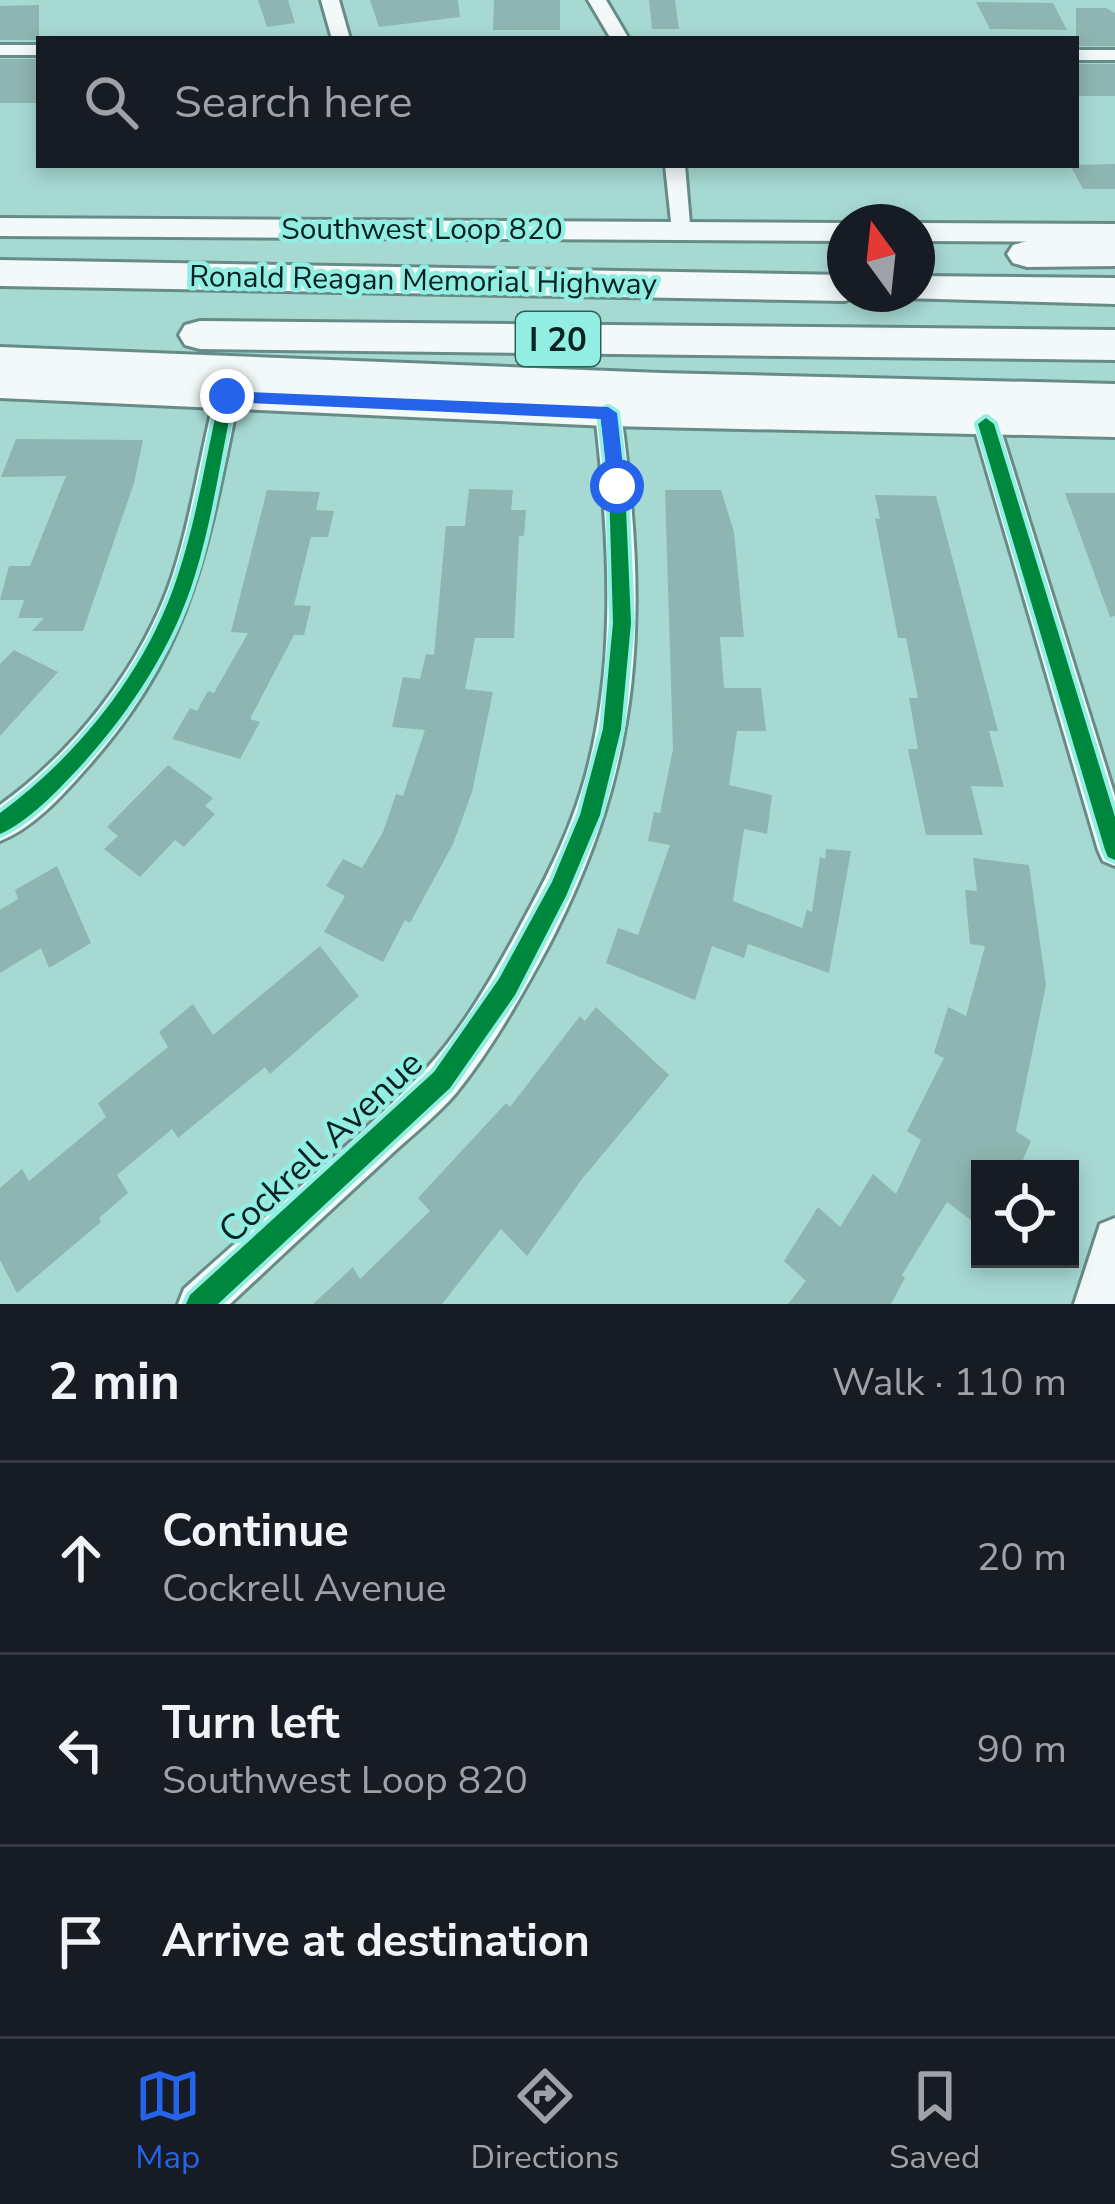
<!DOCTYPE html>
<meta charset="utf-8">
<style>
body{margin:0;font-family:"Nunito Sans",sans-serif;background:#242831;color:#f1f3f6}
.controls{position:absolute;right:36px;bottom:36px;display:grid;overflow:hidden;border-radius:0px;box-shadow:0 6px 18px #0003}
.controls button{width:108px;height:108px;display:grid;place-items:center;padding:0;border:0;border-bottom:3px solid #363941;background:#171b24;color:#f1f3f6;font:60px sans-serif}
.compass{position:absolute;left:827px;top:204px;width:108px;height:108px;border-radius:50%;background:#171b24;box-shadow:0 6px 18px #0003;rotate:345deg}
.stop{position:absolute;width:36px;height:36px;margin:-27px;border:9px solid #2563eb;border-radius:50%;background:#fff}
.stop.end{background:#2563eb;border-color:#fff;box-shadow:0 3px 12px #0008}
.list{margin:0;padding:0;list-style:none}
h2{display:flex;justify-content:space-between;align-items:center;height:156px;margin:0;padding:0 48px;font-size:51px}
h2 small{font-size:39px;font-weight:400;color:#9ea1a6}
.list li{display:grid;grid-template-columns:78px 1fr auto;gap:36px;align-items:center;box-sizing:border-box;height:192px;padding:0 48px;border-top:3px solid #363941}
.list b{display:block;font-size:45px;white-space:nowrap}
.list p{margin:0;font-size:39px;white-space:nowrap;color:#9ea1a6}
.list em{font-size:39px;font-style:normal;color:#9ea1a6}
.icon{flex:none;width:66px;height:66px;fill:none;stroke:currentColor;stroke-width:2;stroke-linecap:round;stroke-linejoin:round}
.map{position:relative;flex:none;width:1115px;height:1304px;overflow:hidden}
.search{position:absolute;background:#171b24;box-shadow:0 6px 18px #0003;left:36px;right:36px;top:36px;height:132px;display:flex;align-items:center;gap:30px;box-sizing:border-box;padding:0 42px;border-radius:0px;color:#9ea1a6;font-size:45px}
.sheet{height:732px;background:#171b24}
nav{display:flex;justify-content:space-around;align-items:center;box-sizing:border-box;height:168px;border-top:3px solid #363941;background:#171b24;font-size:33px;color:#9ea1a6}
nav a{display:grid;justify-items:center;gap:6px}
nav .on{color:#2563eb}
.map>svg:first-child{display:block}
.building{fill:#8eb5b1}
.lines{fill:none;stroke-linecap:round;stroke-linejoin:round}
.street-casing{stroke:#678c88;stroke-width:6}
.secondary-casing{stroke:#678c88;stroke-width:6}
.highway-casing{stroke:#678c88;stroke-width:6}
.street{fill:#f2f9f8;fill-rule:evenodd}
.secondary{fill:#f2f9f8;fill-rule:evenodd}
.highway{fill:#f2f9f8;fill-rule:evenodd}
.cycleway-casing{stroke:#92eee3;stroke-width:8}
.cycleway{fill:#00873e;fill-rule:evenodd}
.route{fill:#2563eb}
.labels{text-anchor:middle;stroke-width:9;stroke-linejoin:round;paint-order:stroke}
.far-street-label{font-size:30px;fill:#042220;stroke:#92eee3}
.shield{fill:#92eee3;stroke:#2f5f5a;stroke-width:3}
.shield-label{font-size:33px;font-weight:bold;fill:#042220}
.street-label{font-size:36px;fill:#042220;stroke:#92eee3}
</style>
<div class="map">
<svg width="1115" height="1304" viewBox="0 0 1115 1304">
<rect width="100%" height="100%" fill="#a7d9d3"/>
<path class="building" d="M 258,0 L 288,0 L 295,23 L 267,27 Z
M 370,0 L 458,0 L 460,17 L 379,27 Z
M 494,0 L 560,0 L 560,30 L 493,30 Z
M 649,0 L 675,0 L 679,29 L 652,29 Z
M 976,2 L 1053,3 L 1067,30 L 990,29 Z
M 39,5 L 39,40 L 0,40 L 0,6 Z
M 1076,8 L 1106,8 L 1115,13 L 1115,46 L 1076,46 Z
M 0,59 L 39,59 L 39,103 L 0,103 Z
M 1076,64 L 1115,64 L 1115,96 L 1076,96 Z
M 1115,164 L 1115,189 L 1083,189 L 1070,165 Z
M 16,439 L 143,440 L 134,483 L 83,631 L 32,631 L 44,618 L 18,618 L 24,600 L 0,600 L 9,566 L 30,566 L 66,476 L 1,477 Z
M 469,489 L 513,490 L 511,510 L 526,510 L 524,536 L 519,536 L 514,638 L 475,638 L 465,689 L 493,692 L 472,792 L 453,844 L 410,923 L 405,920 L 383,962 L 324,932 L 345,896 L 326,886 L 343,859 L 362,868 L 383,832 L 396,794 L 403,796 L 425,730 L 392,727 L 403,677 L 420,679 L 426,654 L 434,655 L 446,526 L 465,526 Z
M 267,490 L 320,492 L 316,510 L 334,511 L 328,537 L 311,537 L 294,605 L 311,606 L 304,635 L 294,635 L 250,719 L 260,722 L 240,759 L 172,739 L 190,708 L 197,711 L 208,691 L 214,693 L 248,633 L 231,632 Z
M 665,490 L 721,490 L 734,532 L 744,637 L 720,637 L 724,688 L 761,688 L 766,731 L 737,731 L 729,785 L 772,795 L 767,834 L 744,829 L 733,901 L 802,928 L 807,910 L 812,912 L 820,857 L 825,859 L 826,849 L 851,851 L 829,973 L 748,944 L 744,958 L 712,946 L 695,1000 L 606,963 L 618,928 L 638,935 L 670,845 L 648,841 L 654,812 L 660,813 L 673,749 Z
M 1065,493 L 1115,493 L 1115,616 L 1110,617 Z
M 875,495 L 936,496 L 998,731 L 989,731 L 1004,787 L 971,786 L 983,835 L 926,835 L 908,749 L 918,749 L 909,698 L 918,698 L 906,638 L 898,638 L 875,518 L 880,519 Z
M 14,650 L 58,672 L 0,736 L 0,664 Z
M 168,765 L 213,798 L 205,806 L 215,814 L 184,847 L 175,840 L 140,877 L 104,849 L 118,836 L 107,827 Z
M 973,858 L 1029,865 L 1046,985 L 1016,1131 L 1031,1141 L 1019,1169 L 980,1169 L 980,1227 L 947,1202 L 902,1275 L 905,1278 L 891,1304 L 788,1304 L 806,1281 L 784,1261 L 818,1207 L 840,1227 L 873,1174 L 896,1194 L 921,1140 L 907,1131 L 944,1058 L 934,1053 L 948,1007 L 966,1016 L 985,946 L 970,944 L 965,890 L 977,891 Z
M 57,866 L 91,943 L 49,968 L 41,948 L 0,973 L 0,910 L 18,899 L 15,890 Z
M 320,946 L 359,996 L 270,1074 L 265,1067 L 178,1138 L 172,1129 L 117,1175 L 128,1193 L 99,1218 L 101,1222 L 17,1293 L 0,1260 L 0,1188 L 22,1169 L 29,1181 L 106,1117 L 98,1103 L 168,1047 L 159,1032 L 193,1004 L 213,1035 Z
M 596,1007 L 669,1075 L 582,1179 L 527,1256 L 501,1229 L 442,1304 L 313,1304 L 353,1267 L 360,1279 L 430,1211 L 418,1198 L 506,1103 L 510,1107 L 580,1016 L 585,1021 Z"/>
<g class="lines">
<defs>
<path id="street" d="M 321,0 L 339,0 L 350,39 L 332,39 Z
M 588,0 L 606,0 L 629,39 L 611,39 Z
M 0,45 L 39,45 L 39,55 L 0,55 Z
M 1076,50 L 1115,50 L 1115,60 L 1076,60 Z
M 665,165 L 685,165 L 691,236 L 675,236 L 672,231 Z
M 227,387 L 239,396 C 207,548 194,650 84,771 C 61,797 33,828 0,841 L 0,805 C 75,751 142,666 172,577 C 191,519 200,456 215,396 Z
M 608,404 L 621,413 C 648,616 645,760 549,945 C 522,995 493,1047 457,1092 C 436,1117 408,1138 384,1161 C 333,1208 281,1256 230,1304 L 178,1304 L 184,1289 C 264,1216 351,1147 426,1069 C 462,1030 492,978 517,932 C 537,895 557,858 572,818 C 620,691 610,545 595,413 Z
M 986,415 L 999,424 L 1115,796 L 1115,866 L 1103,861 L 1098,850 L 973,424 Z
M 1115,1218 L 1115,1304 L 1074,1304 L 1100,1224 Z"/>
<path id="secondary" d="M 0,218 L 845,223 L 845,241 L 0,236 Z
M 917,223 L 1115,224 L 1115,242 L 917,241 Z
M 0,374 L 608,400 L 1115,411 L 1115,437 L 608,426 L 0,398 Z"/>
<path id="highway" d="M 1115,240 L 1115,266 L 1027,267 L 1013,263 L 1007,254 L 1013,245 L 1027,241 Z
M 0,260 L 845,275 L 845,294 L 862,294 L 845,301 L 0,286 Z
M 917,276 L 1115,278 L 1115,304 L 902,298 L 900,294 L 917,294 Z
M 200,321 L 1115,330 L 1115,360 L 200,349 L 185,345 L 179,335 L 185,325 Z
M 0,347 L 661,373 L 1115,384 L 1115,416 L 661,405 L 0,377 Z"/>
</defs>
<use href="#street" class="street-casing"/>
<use href="#secondary" class="secondary-casing"/>
<use href="#highway" class="highway-casing"/>
<use href="#street" class="street"/>
<use href="#secondary" class="secondary"/>
<use href="#highway" class="highway"/>
<defs>
<path id="cycleway" d="M 227,391 L 234,396 C 221,456 213,517 195,575 C 173,648 128,715 77,770 C 55,793 29,821 0,834 L 0,813 C 78,756 147,670 177,578 C 197,519 206,456 220,396 Z
M 608,408 L 616,413 L 625,486 L 631,623 L 621,729 L 600,815 L 566,896 L 515,995 L 450,1088 L 218,1304 L 186,1304 L 190,1295 L 434,1072 L 499,979 L 552,882 L 580,815 L 603,729 L 613,623 L 609,486 L 600,413 Z
M 986,418 L 994,424 L 1115,817 L 1115,860 L 1108,857 L 1105,850 L 978,424 Z"/>
</defs>
<use href="#cycleway" class="cycleway-casing"/>
<use href="#cycleway" class="cycleway"/>
</g>
<path class="route" d="M 227,391 L 608,407 L 617,413 L 625,486 L 617,493 L 608,486 L 601,419 L 227,402 L 219,396 Z"/>
<g class="labels">
<g class="far-street-label">
<text x="422" y="239">Southwest Loop 820</text>
<text transform="translate(423 280) rotate(1)" y="10">Ronald Reagan Memorial Highway</text>
</g>
<rect class="shield" x="516" y="312" width="84" height="54" rx="9"/>
<g class="shield-label">
<text x="558" y="351">I 20</text>
</g>
<g class="street-label">
<text transform="translate(320 1146) rotate(-43)" y="13">Cockrell Avenue</text>
</g>
</g>
</svg>
<div class="controls">
<button><svg class="icon" aria-label="locate" viewBox="0 0 24 24"><circle cx="12" cy="12" r="6"/><path d="M12 2v4M12 18v4M2 12h4M18 12h4"/></svg></button>
</div>
<svg class="compass" viewBox="-18 -18 36 36"><path d="M0-13l5 13h-10z" fill="#e53935"/><path d="M0 13l5-13h-10z" fill="#9ea1a6"/></svg>
<div class="stop" style="left:617px;top:486px"></div>
<div class="stop end" style="left:227px;top:396px"></div>
<div class="search"><svg class="icon" aria-label="search" viewBox="0 0 24 24"><circle cx="10" cy="10" r="6"/><path d="M15 15l6 6"/></svg>Search here</div>
</div>
<section class="sheet">
<h2>2 min<small>Walk · 110 m</small></h2>
<ul class="list">
<li><svg class="icon" aria-label="ahead" viewBox="0 0 24 24"><path d="M12 20V5M6 11l6-6 6 6"/></svg><div><b>Continue</b><p>Cockrell Avenue</p></div><em>20 m</em></li>
<li><svg class="icon" aria-label="left" viewBox="0 0 24 24"><path d="M17 20v-9H6M10 6l-5 5 5 5"/></svg><div><b>Turn left</b><p>Southwest Loop 820</p></div><em>90 m</em></li>
<li><svg class="icon" aria-label="arrive" viewBox="0 0 24 24"><path d="M6 21V4h12l-3 4 3 4H6"/></svg><div><b>Arrive at destination</b></div></li>
</ul>
</section>
<nav>
<a class="on"><svg class="icon" aria-label="map" viewBox="0 0 24 24"><path d="M3 6l6-2 6 2 6-2v14l-6 2-6-2-6 2zM9 4v14M15 6v14"/></svg>Map</a>
<a><svg class="icon" aria-label="directions" viewBox="0 0 24 24"><path d="M12 3l9 9-9 9-9-9zM9 14v-3h6M13 9l2 2-2 2"/></svg>Directions</a>
<a><svg class="icon" aria-label="saved" viewBox="0 0 24 24"><path d="M7 4h10v16l-5-4-5 4z"/></svg>Saved</a>
</nav>
